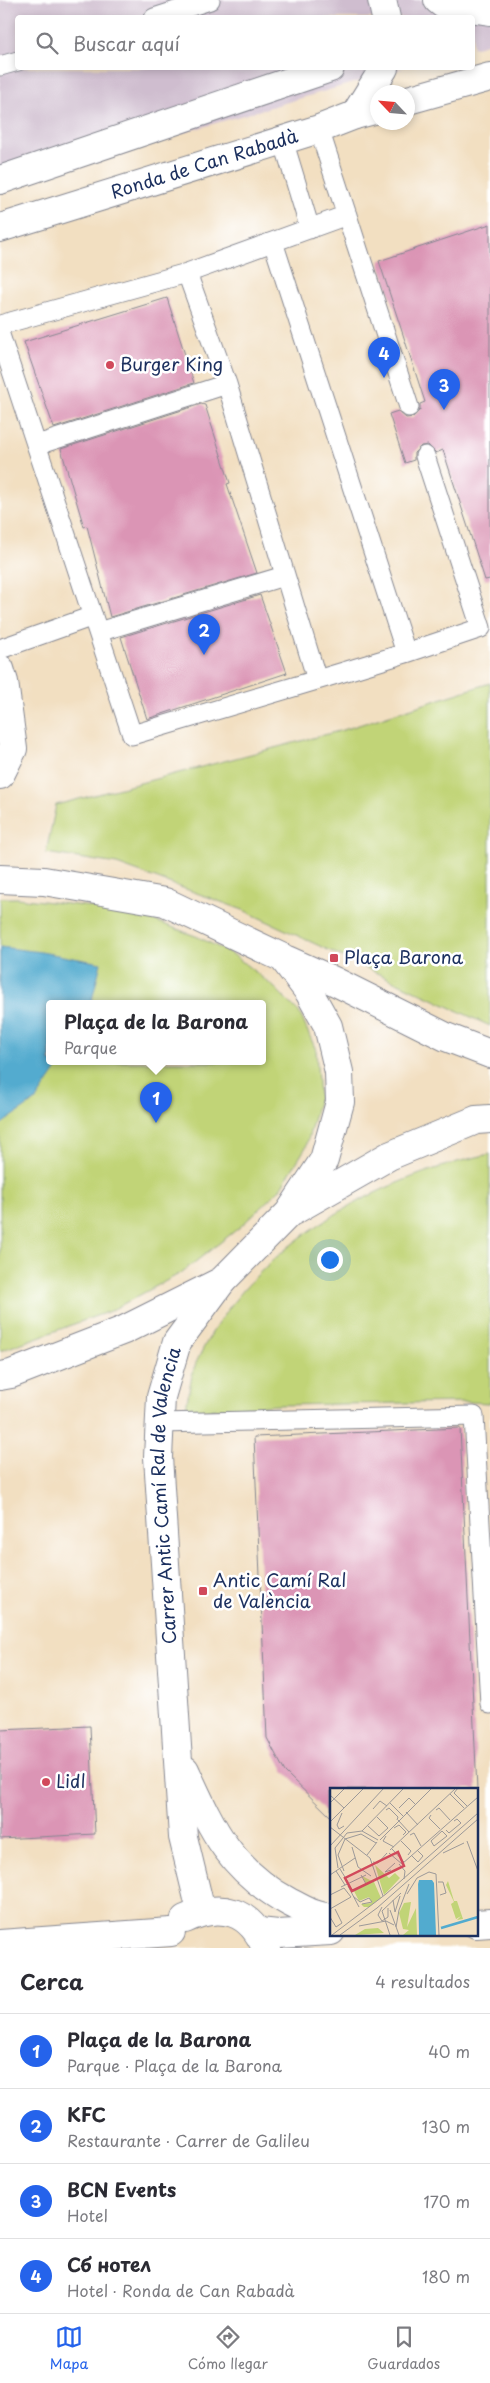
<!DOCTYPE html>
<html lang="es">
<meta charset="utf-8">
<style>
body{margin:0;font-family:"Playpen Sans",sans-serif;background:#f7f7f7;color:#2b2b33}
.compass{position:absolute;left:370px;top:85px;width:45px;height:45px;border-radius:50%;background:#fff;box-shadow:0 2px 8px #0003;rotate:296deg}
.you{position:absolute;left:329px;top:1259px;width:18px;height:18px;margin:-12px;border:4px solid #fff;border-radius:50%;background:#1a73e8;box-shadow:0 0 0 8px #1a73e833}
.badge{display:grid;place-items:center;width:32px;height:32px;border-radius:50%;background:#2563eb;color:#fff;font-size:16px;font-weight:700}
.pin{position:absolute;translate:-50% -41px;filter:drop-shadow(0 1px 2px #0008)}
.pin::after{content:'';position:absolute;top:26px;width:18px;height:15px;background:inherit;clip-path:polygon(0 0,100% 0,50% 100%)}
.popup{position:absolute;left:46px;top:1000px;width:220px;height:65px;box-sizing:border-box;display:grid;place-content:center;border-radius:5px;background:#fff;filter:drop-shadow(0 1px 4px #0005);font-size:16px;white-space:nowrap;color:#7c7c81}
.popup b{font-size:19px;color:#2b2b33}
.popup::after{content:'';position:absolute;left:50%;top:100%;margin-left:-10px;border:10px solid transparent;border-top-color:#fff}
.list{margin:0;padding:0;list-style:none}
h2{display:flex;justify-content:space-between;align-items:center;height:65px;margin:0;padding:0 20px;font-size:21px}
h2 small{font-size:16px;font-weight:400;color:#7c7c81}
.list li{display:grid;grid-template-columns:32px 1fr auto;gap:15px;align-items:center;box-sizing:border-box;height:75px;padding:0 20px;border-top:1px solid #e1e1e2}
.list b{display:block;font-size:19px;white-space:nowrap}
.list p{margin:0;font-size:16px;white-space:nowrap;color:#7c7c81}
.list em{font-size:16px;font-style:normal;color:#7c7c81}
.icon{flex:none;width:28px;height:28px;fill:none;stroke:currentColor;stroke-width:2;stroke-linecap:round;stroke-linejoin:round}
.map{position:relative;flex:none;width:490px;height:1948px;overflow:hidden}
.search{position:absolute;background:#fff;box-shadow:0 2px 8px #0003;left:15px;right:15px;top:15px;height:55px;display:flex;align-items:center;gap:12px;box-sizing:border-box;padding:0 18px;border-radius:5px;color:#7c7c81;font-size:19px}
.sheet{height:365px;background:#fff}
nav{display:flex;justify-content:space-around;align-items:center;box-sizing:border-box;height:70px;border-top:1px solid #e1e1e2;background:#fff;font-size:14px;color:#7c7c81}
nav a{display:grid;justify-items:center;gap:2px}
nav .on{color:#2563eb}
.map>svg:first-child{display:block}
.industrial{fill:#cfbdcf}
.green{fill:#c1d477;stroke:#6e826a;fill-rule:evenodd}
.water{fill:#52abcf;stroke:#366d96}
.building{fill:#db95b5}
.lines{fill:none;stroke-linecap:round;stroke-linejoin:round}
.lane-casing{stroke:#868790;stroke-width:21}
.street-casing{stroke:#868790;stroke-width:30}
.secondary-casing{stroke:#868790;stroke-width:30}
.highway-casing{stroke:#868790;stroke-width:30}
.lane{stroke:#fff;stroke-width:19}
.street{stroke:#fff;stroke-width:28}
.secondary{stroke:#fff;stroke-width:28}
.highway{stroke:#fff;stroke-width:28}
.poi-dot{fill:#d1495b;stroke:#fff;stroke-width:2}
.labels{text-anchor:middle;stroke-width:5;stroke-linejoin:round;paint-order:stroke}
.street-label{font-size:18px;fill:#1b2f5e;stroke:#fff}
.poi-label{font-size:18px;fill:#1b2f5e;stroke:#fff;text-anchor:start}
.inset-river{fill:none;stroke:#52abcf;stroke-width:2.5}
.inset-road{fill:none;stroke:#9c9999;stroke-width:1}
.view{fill:#d1495b;fill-opacity:0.15;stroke:#d1495b;stroke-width:2.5}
.inset-edge{fill:none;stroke:#1b2f5e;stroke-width:2.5}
</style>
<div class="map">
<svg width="490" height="1948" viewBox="0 0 490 1948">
<rect width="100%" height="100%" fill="#fff"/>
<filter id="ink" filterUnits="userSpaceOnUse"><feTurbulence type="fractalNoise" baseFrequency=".02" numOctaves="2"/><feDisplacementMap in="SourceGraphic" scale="10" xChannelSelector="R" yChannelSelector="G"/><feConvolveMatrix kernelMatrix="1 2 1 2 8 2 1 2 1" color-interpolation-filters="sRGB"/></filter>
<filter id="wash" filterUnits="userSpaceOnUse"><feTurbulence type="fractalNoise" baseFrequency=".0096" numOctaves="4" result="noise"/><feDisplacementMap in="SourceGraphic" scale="20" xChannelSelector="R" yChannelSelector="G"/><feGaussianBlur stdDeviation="1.12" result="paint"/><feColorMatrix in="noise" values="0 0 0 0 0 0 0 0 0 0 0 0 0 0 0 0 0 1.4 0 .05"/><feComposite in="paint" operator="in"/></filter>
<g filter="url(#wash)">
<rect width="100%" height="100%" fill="#f2dfc1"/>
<path class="industrial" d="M 0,0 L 490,0 L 490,43 L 473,48 L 472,18 L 18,18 L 18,68 L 404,68 L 0,186 Z"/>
<path class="green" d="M 490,683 L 490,1026 L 243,910 L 117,864 L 46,853 L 56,805 L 343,730 Z
M 0,898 L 17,898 L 101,908 L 153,920 L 198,937 L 234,955 L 275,988 L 299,1012 L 316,1050 L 319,1098 L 306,1147 L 280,1189 L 240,1227 L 181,1273 L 110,1311 L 0,1351 ZM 50,1004 L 262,1004 L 262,1062 L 50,1062 Z
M 490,1154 L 490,1403 L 467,1402 L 278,1405 L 185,1411 C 189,1396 190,1377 196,1363 C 248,1249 372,1179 490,1154 Z"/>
<path class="water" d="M 0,947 L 41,952 L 101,963 L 91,1004 L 50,1004 L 50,1062 L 62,1062 L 36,1100 L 0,1125 Z"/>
<g id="blocks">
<path class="building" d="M 490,224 L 490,579 L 485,580 L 443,450 L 436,453 L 428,445 L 421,446 L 414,453 L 414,460 L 405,463 L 389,414 L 398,411 L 406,418 L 413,417 L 420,410 L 420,404 L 425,402 L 379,261 Z
M 167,298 L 194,383 L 54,428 L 24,342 Z
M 201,404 L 205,405 L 230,483 L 227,484 L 257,573 L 110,617 L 87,526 L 84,527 L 61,449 Z
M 260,595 L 287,673 L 147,719 L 121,637 Z
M 460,1428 L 477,1789 L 331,1789 L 331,1817 L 285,1772 L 267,1738 L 254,1437 Z
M 90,1726 L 95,1834 L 0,1839 L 0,1730 Z"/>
</g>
</g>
<g filter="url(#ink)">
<use href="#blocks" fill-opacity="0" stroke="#868790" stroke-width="1"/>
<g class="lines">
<defs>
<path id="lane" d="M 154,18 L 210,0
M 0,66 L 18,61
M 319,129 L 409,407
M 283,140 L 310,229
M 273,242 L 406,653 L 481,628 L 425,456
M 187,273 L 347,215
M 0,325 L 187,273 L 227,384 L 317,680 L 132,735 L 0,335
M 37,445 L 227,384
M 98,632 L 284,576
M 0,649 L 93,616
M 317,680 L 406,653
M 160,1423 L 474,1416 L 490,1704"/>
<g id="street">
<path d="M 382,0 L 386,18"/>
<path d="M 438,0 L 443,4 L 490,11"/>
<path d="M 0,180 L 330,68"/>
<path id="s1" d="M 0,228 L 319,129 L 355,115 L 384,68"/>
<path d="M 0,669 L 4,682 L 13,749 L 0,775"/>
<path d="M 185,1770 C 212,1829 229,1869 289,1902 C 307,1911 311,1915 331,1918"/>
<path id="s2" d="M 201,1911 L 183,1837 L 158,1457 L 161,1397 L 177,1342 L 222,1281"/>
<path d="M 185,1919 C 221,1902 250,1910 266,1948"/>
<path d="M 476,1924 L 490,1923"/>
<path d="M 259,1932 L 278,1934 L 331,1931"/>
<path d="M 0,1944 L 171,1932"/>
</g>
<path id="secondary" d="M 0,879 L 44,881 L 165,902 L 283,958 L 309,992 L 328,1026 L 339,1072 L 340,1102 L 324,1160 L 289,1213 L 222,1281 L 124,1330 L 11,1374 L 0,1376
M 287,960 L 334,981 L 446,1037 L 490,1054
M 293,1211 L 389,1156 L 476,1120 L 490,1119"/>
<path id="highway" d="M 408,100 L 490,77
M 355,115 L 378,109"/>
</defs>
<use href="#lane" class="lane-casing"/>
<use href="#street" class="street-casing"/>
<use href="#secondary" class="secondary-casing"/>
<use href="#highway" class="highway-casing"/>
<use href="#lane" class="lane"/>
<use href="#street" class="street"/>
<use href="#secondary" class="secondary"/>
<use href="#highway" class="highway"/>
</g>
</g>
<g class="poi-dot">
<circle cx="110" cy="365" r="5"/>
<rect x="329" y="953" width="10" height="10" rx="2.5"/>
<rect x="198" y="1586" width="10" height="10" rx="2.5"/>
<circle cx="46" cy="1782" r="5"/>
</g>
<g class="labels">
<g class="street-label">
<text dy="6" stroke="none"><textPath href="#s1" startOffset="214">Ronda de Can Rabadà</textPath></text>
<text dy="6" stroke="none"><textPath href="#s2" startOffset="419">Carrer Antic Camí Ral de Valencia</textPath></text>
</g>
<g class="poi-label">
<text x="120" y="371">Burger King</text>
<text x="344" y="964">Plaça Barona</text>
<text x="213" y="1587">Antic Camí Ral<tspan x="213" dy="21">de València</tspan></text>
<text x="56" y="1788">Lidl</text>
</g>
</g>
<g transform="translate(330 1788)">
<rect width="148" height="148" fill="#f2dfc1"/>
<path d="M 45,77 L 59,90 L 65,85 L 70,90 L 54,107 ZM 32,88 L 44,94 L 51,110 L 39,119 L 34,119 L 31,116 L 42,115 L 39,109 L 29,113 L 24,103 L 36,96 ZM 118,93 L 124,113 L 127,113 L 133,131 L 127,132 L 131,128 L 126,131 L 121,116 L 124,114 L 116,97 ZM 81,114 L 77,139 L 86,120 L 87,147 L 73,147 L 79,142 L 73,141 L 69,125 L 74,115 ZM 48,140 L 54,145 L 25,147 L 35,141 Z" fill="#c1d477"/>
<path d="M 88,92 L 89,96 L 89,92 L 102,92 L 104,95 L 106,147 L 89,147 Z" fill="#52abcf"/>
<path class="inset-river" d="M 111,140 L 148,129"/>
<path class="inset-road" d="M 128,0 L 124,5 L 137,18M 120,6 L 134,20M 0,7 L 14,20M 0,15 L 15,0M 60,15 L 73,28M 69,20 L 79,10 L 85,16M 43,21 L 50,13 L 57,18M 56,22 L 59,20 L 68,29 L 67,32M 106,22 L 109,20 L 120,32M 76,24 L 88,37M 12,25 L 7,37 L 9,41 L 14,38M 101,27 L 99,30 L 110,41M 68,32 L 79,44M 0,34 L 34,0M 38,38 L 49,48 L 58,40 L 47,29M 0,39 L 40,70 L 53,108M 64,40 L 69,37 L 76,44 L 73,47M 116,42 L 119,45 L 131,35 L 127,31 L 124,33M 32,43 L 74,0M 112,43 L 117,48 L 104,58 L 101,53 ZM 80,47 L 84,45 L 91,58M 56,48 L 53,53 L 64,59M 50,52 L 102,0M 71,53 L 81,63 L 78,67M 137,53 L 148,83M 0,58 L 54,0M 22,59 L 28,79 L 41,88M 62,61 L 74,74M 60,62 L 126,0M 59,65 L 72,76 L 148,9M 113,65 L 134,55M 37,67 L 47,54M 81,67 L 88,74 L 93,68 L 87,62M 43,74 L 48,75 L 57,65M 69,76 L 75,83 L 74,91M 8,80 L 5,60 L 17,45 L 32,43 L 48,52M 10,81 L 18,94M 61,82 L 55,84 L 65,75M 6,83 L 15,97M 14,83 L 8,67 L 15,51 L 31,46 L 46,55M 0,87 L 25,70M 108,94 L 113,94 L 116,105 L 110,107M 18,98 L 29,119M 11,99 L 36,87M 23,103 L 36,96 L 31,87M 77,106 L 87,90 L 99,84 L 106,86 L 109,147M 0,107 L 14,100 L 21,109 L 0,121M 23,108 L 30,114 L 39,110 L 42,114 L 32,116M 63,112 L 65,124 L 70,108M 52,119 L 48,127 L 52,133 L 58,129 L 58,120M 60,122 L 69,147M 0,129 L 6,139 L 12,135 L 5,121M 29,138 L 56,133 L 64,137M 66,139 L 69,122 L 79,96M 2,147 L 56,106 L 148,25M 10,147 L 47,120 L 148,31M 60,147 L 52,123 L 71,105"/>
<path class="view" d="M 68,64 L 74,78 L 22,103 L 15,90 Z"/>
<rect width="148" height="148" class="inset-edge"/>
</g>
</svg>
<svg class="compass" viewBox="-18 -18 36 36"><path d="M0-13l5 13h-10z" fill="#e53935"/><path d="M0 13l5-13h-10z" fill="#7c7c81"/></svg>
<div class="you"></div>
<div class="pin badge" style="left:156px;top:1123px">1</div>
<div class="popup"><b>Plaça de la Barona</b>Parque</div>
<div class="pin badge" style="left:204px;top:655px">2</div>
<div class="pin badge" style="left:444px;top:410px">3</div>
<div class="pin badge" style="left:384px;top:378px">4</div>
<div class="search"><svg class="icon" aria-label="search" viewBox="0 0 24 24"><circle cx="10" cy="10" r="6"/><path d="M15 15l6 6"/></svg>Buscar aquí</div>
</div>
<section class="sheet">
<h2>Cerca<small>4 resultados</small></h2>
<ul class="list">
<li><span class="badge">1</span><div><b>Plaça de la Barona</b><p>Parque · Plaça de la Barona</p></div><em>40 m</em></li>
<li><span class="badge">2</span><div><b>KFC</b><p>Restaurante · Carrer de Galileu</p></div><em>130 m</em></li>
<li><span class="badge">3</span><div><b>BCN Events</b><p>Hotel</p></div><em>170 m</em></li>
<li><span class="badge">4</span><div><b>Сб нотел</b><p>Hotel · Ronda de Can Rabadà</p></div><em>180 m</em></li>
</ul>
</section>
<nav>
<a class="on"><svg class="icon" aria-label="map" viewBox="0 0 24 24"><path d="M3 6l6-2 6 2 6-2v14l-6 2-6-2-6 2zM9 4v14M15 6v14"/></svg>Mapa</a>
<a><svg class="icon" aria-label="directions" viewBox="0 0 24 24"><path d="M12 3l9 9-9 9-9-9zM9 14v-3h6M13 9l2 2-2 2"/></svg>Cómo llegar</a>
<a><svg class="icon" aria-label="saved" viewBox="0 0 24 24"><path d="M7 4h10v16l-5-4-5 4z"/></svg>Guardados</a>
</nav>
